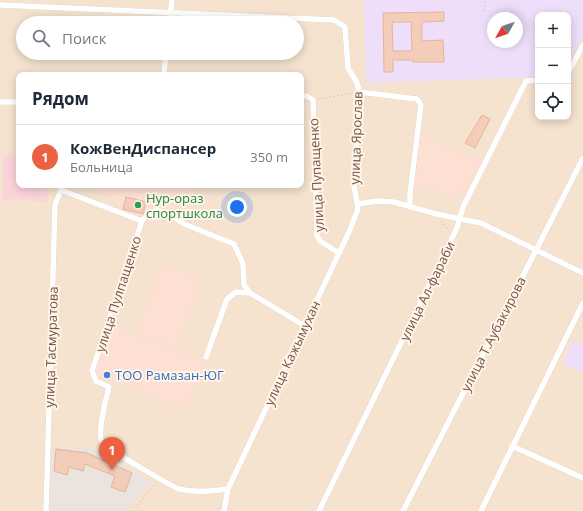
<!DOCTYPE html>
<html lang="ru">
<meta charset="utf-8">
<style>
body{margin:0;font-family:"Open Sans",sans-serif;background:#f2f2f3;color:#1f2937}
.controls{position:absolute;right:12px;top:12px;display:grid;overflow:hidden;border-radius:8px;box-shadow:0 2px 10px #0003}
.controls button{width:36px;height:36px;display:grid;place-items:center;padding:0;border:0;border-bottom:1px solid #e0e1e3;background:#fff;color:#1f2937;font:20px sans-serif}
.compass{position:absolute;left:487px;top:12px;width:36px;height:36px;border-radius:50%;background:#fff;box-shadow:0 2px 10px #0003;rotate:230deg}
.you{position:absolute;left:237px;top:207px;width:14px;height:14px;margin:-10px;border:3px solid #fff;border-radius:50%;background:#1a73e8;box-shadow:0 0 0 6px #1a73e833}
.badge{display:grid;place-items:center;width:26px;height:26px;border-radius:50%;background:#eb6142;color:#fff;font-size:13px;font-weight:700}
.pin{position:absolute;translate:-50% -33px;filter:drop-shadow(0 1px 2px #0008)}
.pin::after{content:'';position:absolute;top:21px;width:14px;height:12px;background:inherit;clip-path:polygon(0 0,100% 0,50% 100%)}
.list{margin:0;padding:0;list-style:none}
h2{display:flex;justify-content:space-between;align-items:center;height:52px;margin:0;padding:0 16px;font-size:17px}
h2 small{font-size:13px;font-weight:400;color:#747a83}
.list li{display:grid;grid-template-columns:26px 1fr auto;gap:12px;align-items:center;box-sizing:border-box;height:64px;padding:0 16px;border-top:1px solid #e0e1e3}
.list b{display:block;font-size:15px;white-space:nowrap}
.list p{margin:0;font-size:13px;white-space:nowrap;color:#747a83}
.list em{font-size:13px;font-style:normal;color:#747a83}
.icon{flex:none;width:22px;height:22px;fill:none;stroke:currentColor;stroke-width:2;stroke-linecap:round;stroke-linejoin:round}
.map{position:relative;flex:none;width:583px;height:511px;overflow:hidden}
.search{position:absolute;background:#fff;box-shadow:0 2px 10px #0003;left:16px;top:16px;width:288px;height:44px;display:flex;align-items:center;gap:10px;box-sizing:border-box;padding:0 14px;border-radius:22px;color:#747a83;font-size:15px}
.panel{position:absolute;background:#fff;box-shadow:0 2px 10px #0003;left:16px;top:72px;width:288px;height:116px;border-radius:8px}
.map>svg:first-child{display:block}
.residential{fill:#f5e2cf;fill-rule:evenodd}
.commercial{fill:#fedfd4}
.industrial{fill:#ebe3dd}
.education{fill:#eedef9;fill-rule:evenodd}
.medical{fill:#fbd4da}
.building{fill:#f3cdb8;stroke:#e6b398;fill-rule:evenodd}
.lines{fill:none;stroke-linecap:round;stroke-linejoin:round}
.minor-casing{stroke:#e1cdbd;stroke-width:6}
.path{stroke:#d8b19c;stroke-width:1;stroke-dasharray:1 3;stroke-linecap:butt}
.minor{stroke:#fff;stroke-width:5.5}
.leisure-dot{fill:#2e9e5b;stroke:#fff5e8;stroke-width:1.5}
.shop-dot{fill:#3f7fe0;stroke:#fff5e8;stroke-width:1.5}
.labels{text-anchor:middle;stroke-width:4;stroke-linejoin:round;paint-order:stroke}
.street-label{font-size:13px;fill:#755647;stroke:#fff5e8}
.leisure-label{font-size:13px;fill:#27864d;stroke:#fff5e8;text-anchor:start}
.shop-label{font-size:13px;fill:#366cbe;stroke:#fff5e8;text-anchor:start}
</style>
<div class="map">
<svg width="583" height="511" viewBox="0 0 583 511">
<rect width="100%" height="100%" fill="#fdf1e1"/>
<path class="residential" d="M 0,0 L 583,0 L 583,511 L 0,511 ZM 538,15 L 568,15 L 568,117 L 538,117 ZM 493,18 L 517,18 L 517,42 L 493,42 ZM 23,23 L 297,23 L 297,53 L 23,53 ZM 19,75 L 301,75 L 301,185 L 19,185 Z"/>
<path class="commercial" d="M 422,135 L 482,162 L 459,199 L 414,184 Z
M 88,185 L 194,185 L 194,205 L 182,217 L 161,205 L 153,206 L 138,214 L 120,205 L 121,199 Z
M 162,264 L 193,275 L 192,278 L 201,282 L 177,348 L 137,333 Z
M 114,326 L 206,362 L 187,410 L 94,374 Z"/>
<path class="industrial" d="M 52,446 L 91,448 L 152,481 L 126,511 L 48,511 Z"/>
<path class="education" d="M 364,0 L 583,0 L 583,37 L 568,64 L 568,15 L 538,15 L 538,77 L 366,83 ZM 493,18 L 517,18 L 517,42 L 493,42 Z
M 573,340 L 583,345 L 583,373 L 562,363 Z"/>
<path class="medical" d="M 3,154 L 19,156 L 19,185 L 47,185 L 48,202 L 3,199 Z"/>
<path class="building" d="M 444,12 L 444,21 L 422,22 L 422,41 L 443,40 L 444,62 L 413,62 L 413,60 L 393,60 L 393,72 L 384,72 L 383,13 ZM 392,22 L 411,22 L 412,51 L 393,51 Z
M 482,115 L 490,119 L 475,148 L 465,143 Z
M 126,197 L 146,202 L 143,214 L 123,209 Z
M 56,449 L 87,453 L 132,473 L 125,492 L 111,487 L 115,476 L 85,464 L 83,471 L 69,467 L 67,475 L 54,471 Z"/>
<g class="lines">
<defs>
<path id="minor" d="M 0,5 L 334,20 L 345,27 L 348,68 L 357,83 L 359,90 L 354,186 L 358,209 L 349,232 L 228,489 L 224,511
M 169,23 L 172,0
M 568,73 L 583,45
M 164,75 L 166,53
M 359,92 L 417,99 L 421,105 L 410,194 L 410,207
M 301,96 L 307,96 L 313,100 L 317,235 L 320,241 L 339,253
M 0,102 L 19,102
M 61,190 L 142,221
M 358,204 L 377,201 L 394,202 L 436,214 L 481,223 L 583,273
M 206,357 L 227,299 L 236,292 L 250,293
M 512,446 L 583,478
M 228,489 C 212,491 195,493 179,489 C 173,487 106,448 103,444 C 96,435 106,399 109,387 L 96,381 L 92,371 L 142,221 L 148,214 L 157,210 L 172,216 L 184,224 L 234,244 L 243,264 L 244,285 L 250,293 L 305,326
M 46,511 L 55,205 L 63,185
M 319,511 L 457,228 L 463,207 L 526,81 L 538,80
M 403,511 L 583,158
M 481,511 L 583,303"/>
</defs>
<use href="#minor" class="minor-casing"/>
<path class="path" d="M 484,11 L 485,0
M 318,99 L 353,93
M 441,221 L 449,231
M 133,511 L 156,483"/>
<use href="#minor" class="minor"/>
</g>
<circle class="leisure-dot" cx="138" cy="205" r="4"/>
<circle class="shop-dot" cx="107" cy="375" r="4"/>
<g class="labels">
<g class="street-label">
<text transform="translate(356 138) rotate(-88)" y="5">улица Ярослав</text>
<text transform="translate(316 175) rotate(-93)" y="5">улица Пупащенко</text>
<text transform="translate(427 291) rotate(-64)" y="5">улица Ал-фараби</text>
<text transform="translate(118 294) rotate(-72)" y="5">улица Пулпащенко</text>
<text transform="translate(493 334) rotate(-63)" y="5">улица Т.Аубакирова</text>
<text transform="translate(51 347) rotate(-88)" y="5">улица Тасмуратова</text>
<text transform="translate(292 353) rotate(-65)" y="5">улица Кажымухан</text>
</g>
<g class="leisure-label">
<text x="146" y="203">Нур-ораз<tspan x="146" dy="15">спортшкола</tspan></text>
</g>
<g class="shop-label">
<text x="115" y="380">ТОО Рамазан-ЮГ</text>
</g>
</g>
</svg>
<div class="controls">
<button>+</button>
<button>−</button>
<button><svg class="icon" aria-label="locate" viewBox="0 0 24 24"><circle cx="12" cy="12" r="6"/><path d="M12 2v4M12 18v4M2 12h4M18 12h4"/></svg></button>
</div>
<svg class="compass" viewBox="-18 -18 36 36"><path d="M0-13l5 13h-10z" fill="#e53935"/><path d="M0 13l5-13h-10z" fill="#747a83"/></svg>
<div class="you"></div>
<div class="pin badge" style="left:112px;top:470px">1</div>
<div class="search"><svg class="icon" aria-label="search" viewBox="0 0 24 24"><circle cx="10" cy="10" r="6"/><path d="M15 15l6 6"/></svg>Поиск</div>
<section class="panel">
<h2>Рядом<small></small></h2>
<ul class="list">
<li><span class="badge">1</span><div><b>КожВенДиспансер</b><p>Больница</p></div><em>350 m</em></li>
</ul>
</section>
</div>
